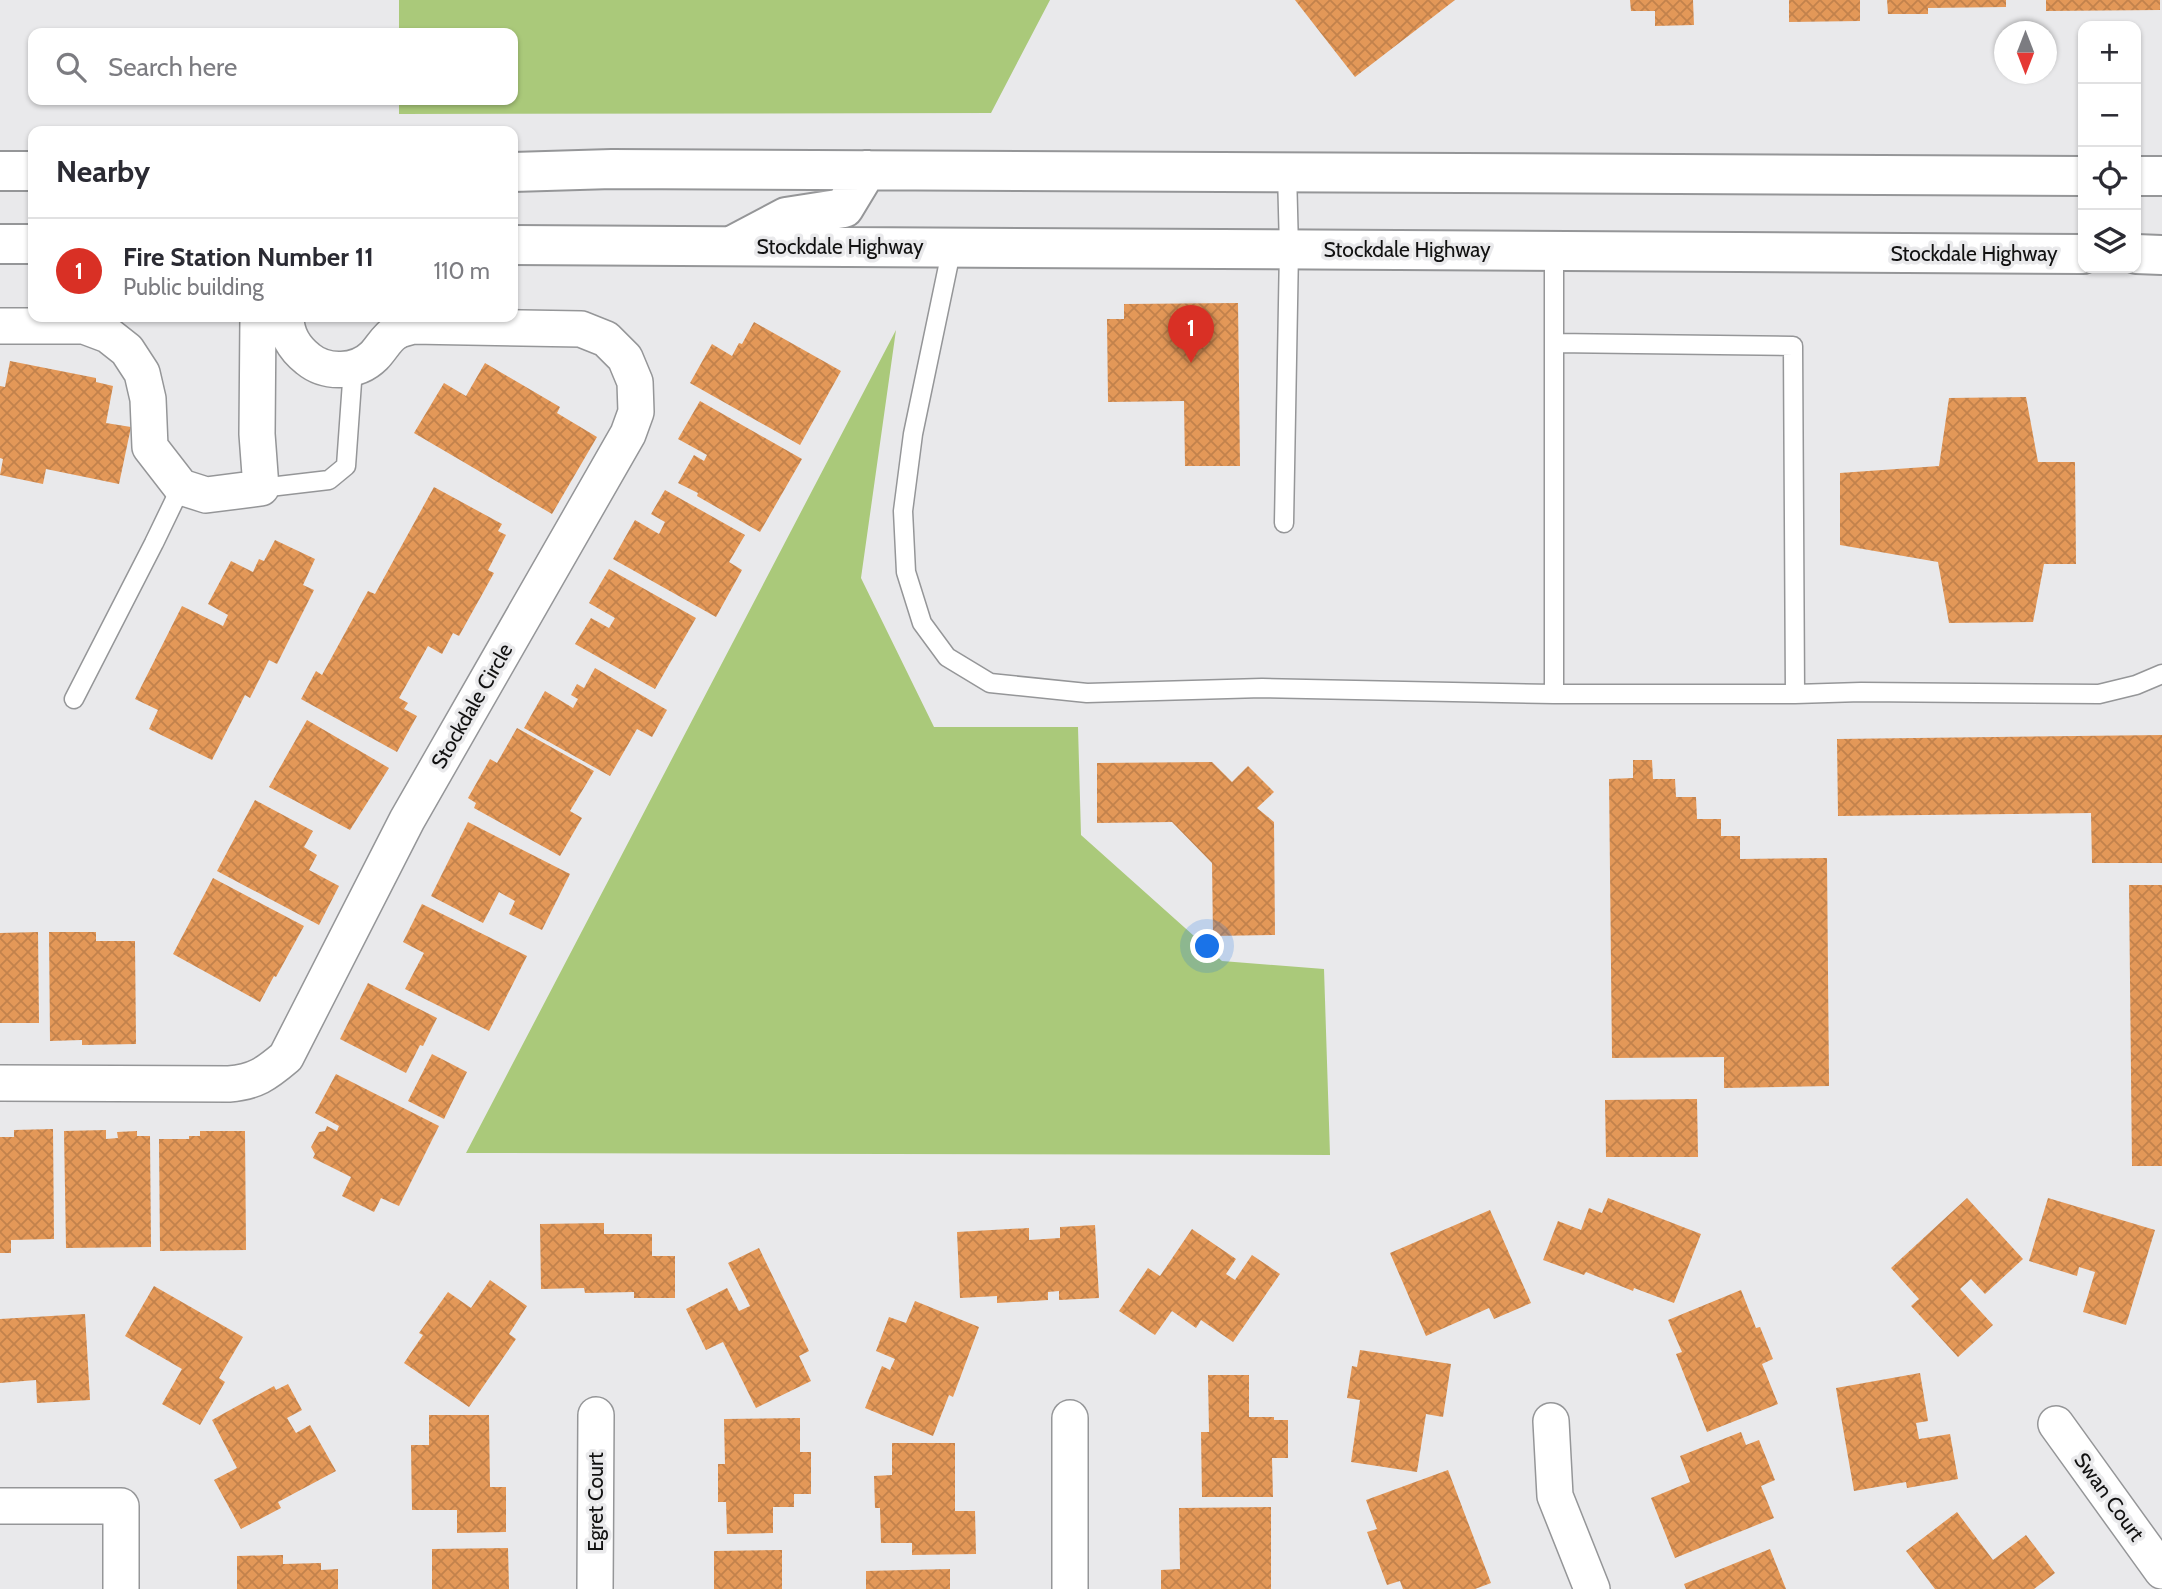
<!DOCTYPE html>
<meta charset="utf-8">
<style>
body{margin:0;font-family:Cabin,sans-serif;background:#f7f7f7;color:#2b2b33}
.controls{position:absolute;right:21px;top:21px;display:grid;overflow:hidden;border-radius:14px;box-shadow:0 2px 5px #0004}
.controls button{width:63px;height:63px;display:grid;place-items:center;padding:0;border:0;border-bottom:2px solid #e1e1e2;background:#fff;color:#2b2b33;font:35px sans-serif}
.compass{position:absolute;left:1994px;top:21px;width:63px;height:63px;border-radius:50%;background:#fff;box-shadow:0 2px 5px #0004;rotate:180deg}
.you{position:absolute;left:1208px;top:947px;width:24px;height:24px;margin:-18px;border:5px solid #fff;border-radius:50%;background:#1a73e8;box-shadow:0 0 0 10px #1a73e833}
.badge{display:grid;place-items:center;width:46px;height:46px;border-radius:50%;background:#d93025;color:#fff;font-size:23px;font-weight:700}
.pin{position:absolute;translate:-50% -58px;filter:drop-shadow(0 2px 4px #0008)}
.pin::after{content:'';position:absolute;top:37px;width:24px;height:21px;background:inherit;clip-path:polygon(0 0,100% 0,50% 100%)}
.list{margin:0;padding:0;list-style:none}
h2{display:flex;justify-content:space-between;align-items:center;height:91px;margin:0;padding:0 28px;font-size:30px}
h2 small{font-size:23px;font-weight:400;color:#7c7c81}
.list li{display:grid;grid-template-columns:46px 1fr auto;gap:21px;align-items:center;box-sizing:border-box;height:105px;padding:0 28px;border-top:2px solid #e1e1e2}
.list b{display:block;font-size:26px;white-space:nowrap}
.list p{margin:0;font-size:23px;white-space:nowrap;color:#7c7c81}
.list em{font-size:23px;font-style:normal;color:#7c7c81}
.icon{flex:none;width:38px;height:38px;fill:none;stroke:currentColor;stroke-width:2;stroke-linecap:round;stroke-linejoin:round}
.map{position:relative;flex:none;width:2162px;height:1589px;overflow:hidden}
.search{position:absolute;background:#fff;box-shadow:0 2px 5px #0004;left:28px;top:28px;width:490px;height:77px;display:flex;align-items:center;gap:18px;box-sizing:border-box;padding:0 24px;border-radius:14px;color:#7c7c81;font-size:26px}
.panel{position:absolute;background:#fff;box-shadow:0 2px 5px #0004;left:28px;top:126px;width:490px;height:196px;border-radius:14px}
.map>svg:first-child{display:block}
.grass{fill:#aac97a}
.building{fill:url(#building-cross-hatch)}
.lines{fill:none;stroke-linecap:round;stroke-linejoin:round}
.service-casing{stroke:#959698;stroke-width:21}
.minor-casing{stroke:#959698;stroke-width:38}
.primary-casing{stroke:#959698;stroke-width:42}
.service{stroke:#fff;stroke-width:18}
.minor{stroke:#fff;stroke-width:35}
.primary{stroke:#fff;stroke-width:38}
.labels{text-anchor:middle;stroke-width:7;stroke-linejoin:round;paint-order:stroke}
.street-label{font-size:21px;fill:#111;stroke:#e9e9eb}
</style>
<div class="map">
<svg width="2162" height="1589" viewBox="0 0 2162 1589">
<defs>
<pattern id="building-cross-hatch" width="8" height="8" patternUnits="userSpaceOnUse" patternTransform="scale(1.75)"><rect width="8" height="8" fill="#e39858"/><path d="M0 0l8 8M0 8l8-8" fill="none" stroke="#c2824c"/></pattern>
</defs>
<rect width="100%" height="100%" fill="#e9e9eb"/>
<path class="grass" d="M 399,0 L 1050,0 L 991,113 L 399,114 L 399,100 L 513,100 L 513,33 L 399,33 Z
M 896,330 L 861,578 L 934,727 L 1078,727 L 1081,835 L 1222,961 L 1324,969 L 1330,1155 L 466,1153 Z"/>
<path class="building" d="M 1295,0 L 1455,0 L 1355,77 Z
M 1630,0 L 1693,0 L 1694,25 L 1655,26 L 1655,11 L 1631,11 Z
M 1789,0 L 1860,0 L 1860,21 L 1789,22 Z
M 1887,0 L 2006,0 L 2006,7 L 1928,8 L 1928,14 L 1888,14 Z
M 2046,0 L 2160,0 L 2160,10 L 2046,11 Z
M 1238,303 L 1240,466 L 1185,466 L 1184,401 L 1108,402 L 1107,319 L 1124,319 L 1124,304 Z
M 754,322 L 841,371 L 800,445 L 690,383 L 712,344 L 732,356 L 739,343 L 742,344 Z
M 10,361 L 96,378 L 96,382 L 113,386 L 106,423 L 131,427 L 119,484 L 46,469 L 43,484 L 0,475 L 3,459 L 0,458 L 0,386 L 5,387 Z
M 485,363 L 560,407 L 557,413 L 597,437 L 552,514 L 414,433 L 444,383 L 466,396 Z
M 2026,397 L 2038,462 L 2075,462 L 2076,564 L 2044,564 L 2033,622 L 1949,623 L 1938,562 L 1840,545 L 1840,473 L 1939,466 L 1949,398 Z
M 700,401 L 802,459 L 760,532 L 697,496 L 698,493 L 678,483 L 694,455 L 704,461 L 707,455 L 678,439 Z
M 434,487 L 502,524 L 498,531 L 506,535 L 488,570 L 494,573 L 459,636 L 453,633 L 442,654 L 428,646 L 399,698 L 408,703 L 404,709 L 417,716 L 397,752 L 301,699 L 316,671 L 322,675 L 368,591 L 375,594 Z
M 665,490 L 745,535 L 729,562 L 742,570 L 716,617 L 613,559 L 635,520 L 659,534 L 665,522 L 651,514 Z
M 275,540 L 315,559 L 303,585 L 314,590 L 277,664 L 269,660 L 250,698 L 245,695 L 212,760 L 149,729 L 158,710 L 135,699 L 182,606 L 223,626 L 228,615 L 208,604 L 231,561 L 253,572 L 259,559 L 264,561 Z
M 609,569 L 696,618 L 655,689 L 575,644 L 591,618 L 609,628 L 615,618 L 589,603 Z
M 595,668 L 667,710 L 652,737 L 637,729 L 610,776 L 524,728 L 545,691 L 573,708 L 578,699 L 571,695 L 577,684 L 584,688 Z
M 307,720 L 389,768 L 350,830 L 269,787 Z
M 517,728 L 594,771 L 570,811 L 582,818 L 560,856 L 474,808 L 476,803 L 468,798 L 490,759 L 497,763 Z
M 2162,735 L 2162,863 L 2092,863 L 2091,813 L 1838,816 L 1837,739 Z
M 1633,760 L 1652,760 L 1653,779 L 1675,779 L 1676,797 L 1696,797 L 1697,819 L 1721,819 L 1721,836 L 1740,836 L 1740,859 L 1827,858 L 1829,1086 L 1724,1088 L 1724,1057 L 1612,1058 L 1609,779 L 1633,778 Z
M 1212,762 L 1232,782 L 1248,766 L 1274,792 L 1257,808 L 1274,822 L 1275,935 L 1213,936 L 1212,863 L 1172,822 L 1097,823 L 1097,763 Z
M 255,800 L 313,831 L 304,847 L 317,855 L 309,870 L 339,886 L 319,925 L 217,871 Z
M 468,822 L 570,874 L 542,930 L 509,914 L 515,901 L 499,892 L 483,923 L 431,896 Z
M 213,878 L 304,926 L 276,977 L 274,976 L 260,1002 L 173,954 Z
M 2129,885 L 2162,885 L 2162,1166 L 2132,1166 Z
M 422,904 L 527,956 L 489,1031 L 405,989 L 424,953 L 403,942 Z
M 38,932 L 39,1023 L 0,1023 L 0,933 Z
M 49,932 L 96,932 L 96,941 L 135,941 L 136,1044 L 82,1045 L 82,1040 L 50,1041 Z
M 368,983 L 437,1018 L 423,1046 L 420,1045 L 406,1073 L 340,1039 Z
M 432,1054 L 467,1072 L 444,1119 L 408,1101 Z
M 336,1074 L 439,1126 L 399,1206 L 381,1198 L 374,1212 L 342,1196 L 351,1177 L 313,1158 L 315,1154 L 311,1147 L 319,1132 L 325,1131 L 327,1126 L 337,1131 L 339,1126 L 315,1113 Z
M 1697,1099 L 1698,1157 L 1606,1157 L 1605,1100 Z
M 53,1129 L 54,1239 L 11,1240 L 11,1253 L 0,1253 L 0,1137 L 14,1137 L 14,1130 Z
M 106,1130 L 106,1139 L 118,1138 L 117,1132 L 137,1131 L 137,1136 L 150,1136 L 151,1247 L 66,1248 L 64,1131 Z
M 200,1131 L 245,1131 L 246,1250 L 160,1251 L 159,1139 L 189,1139 L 189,1136 L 200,1136 Z
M 1608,1198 L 1701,1234 L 1674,1303 L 1634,1288 L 1633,1291 L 1586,1272 L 1584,1275 L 1543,1260 L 1558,1221 L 1581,1230 L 1589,1208 L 1602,1213 Z
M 1967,1198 L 2023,1259 L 1985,1294 L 1971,1279 L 1960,1289 L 1993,1325 L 1958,1357 L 1911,1306 L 1919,1299 L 1891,1268 Z
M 2048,1198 L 2155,1230 L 2126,1325 L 2083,1312 L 2095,1272 L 2079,1267 L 2077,1276 L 2029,1261 Z
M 1490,1210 L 1531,1303 L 1494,1319 L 1489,1308 L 1426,1336 L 1390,1253 Z
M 604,1223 L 604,1234 L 652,1234 L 652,1256 L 675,1256 L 675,1298 L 634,1298 L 634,1292 L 585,1293 L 584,1288 L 541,1289 L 540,1224 Z
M 1095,1225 L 1099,1298 L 1059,1300 L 1059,1291 L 1048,1292 L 1048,1300 L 997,1303 L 997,1296 L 960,1298 L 957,1232 L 1029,1228 L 1029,1240 L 1060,1238 L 1060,1227 Z
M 1192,1229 L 1236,1259 L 1226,1274 L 1235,1280 L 1252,1255 L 1280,1274 L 1233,1342 L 1201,1320 L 1196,1328 L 1172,1311 L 1155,1335 L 1119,1311 L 1148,1268 L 1160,1276 Z
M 759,1248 L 809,1351 L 799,1356 L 811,1381 L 756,1408 L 723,1342 L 706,1350 L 686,1309 L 727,1288 L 739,1311 L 750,1306 L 728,1263 Z
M 490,1280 L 527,1306 L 509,1334 L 516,1339 L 469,1407 L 404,1363 L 423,1335 L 419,1333 L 448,1292 L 471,1308 Z
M 154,1286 L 243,1337 L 219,1378 L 225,1382 L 200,1425 L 162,1404 L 182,1369 L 125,1336 Z
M 1741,1290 L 1756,1328 L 1760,1327 L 1773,1359 L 1762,1364 L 1778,1404 L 1707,1432 L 1676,1354 L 1682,1352 L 1668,1320 Z
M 915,1301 L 979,1327 L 953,1397 L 949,1395 L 933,1436 L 865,1408 L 882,1366 L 890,1370 L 895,1359 L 876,1351 L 889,1317 L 906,1323 Z
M 85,1314 L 90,1400 L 37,1403 L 36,1380 L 0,1383 L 0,1319 Z
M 1360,1350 L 1451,1364 L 1443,1417 L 1426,1414 L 1417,1472 L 1351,1462 L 1360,1400 L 1347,1398 L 1352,1366 L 1357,1367 Z
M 1920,1373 L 1928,1421 L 1916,1423 L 1919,1439 L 1950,1434 L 1958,1479 L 1907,1488 L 1906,1482 L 1854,1491 L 1836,1388 Z
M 1208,1375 L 1249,1375 L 1249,1417 L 1274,1417 L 1274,1420 L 1288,1420 L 1288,1458 L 1272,1458 L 1273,1497 L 1202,1497 L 1201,1432 L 1209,1432 Z
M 288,1384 L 302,1410 L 287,1418 L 296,1433 L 310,1425 L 336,1471 L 278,1502 L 281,1508 L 241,1529 L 214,1480 L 237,1468 L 212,1420 L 274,1386 L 276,1390 Z
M 429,1415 L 489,1415 L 490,1487 L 506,1487 L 506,1532 L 457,1533 L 457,1510 L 412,1510 L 411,1445 L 429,1445 Z
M 800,1418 L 800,1452 L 811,1452 L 811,1494 L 794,1494 L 794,1507 L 773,1507 L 773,1533 L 727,1534 L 726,1502 L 718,1502 L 718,1464 L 725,1464 L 724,1419 Z
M 1741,1432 L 1746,1445 L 1759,1440 L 1775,1480 L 1761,1486 L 1774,1518 L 1675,1558 L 1651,1498 L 1690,1482 L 1680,1456 Z
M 892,1443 L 955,1443 L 955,1511 L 975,1511 L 976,1554 L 912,1555 L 912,1543 L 881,1543 L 880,1508 L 875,1508 L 874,1476 L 892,1475 Z
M 1448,1470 L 1491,1583 L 1475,1589 L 1403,1589 L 1400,1581 L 1387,1585 L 1367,1532 L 1377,1529 L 1366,1500 Z
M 1271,1507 L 1271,1589 L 1161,1589 L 1161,1570 L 1180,1569 L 1179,1508 Z
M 1957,1512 L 1993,1560 L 2026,1535 L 2055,1573 L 2034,1589 L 1935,1589 L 1906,1551 Z
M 508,1548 L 509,1589 L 432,1589 L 432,1549 Z
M 1770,1549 L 1786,1589 L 1686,1589 L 1684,1584 Z
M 782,1550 L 782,1589 L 714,1589 L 714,1551 Z
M 283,1555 L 283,1564 L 321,1563 L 321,1570 L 338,1569 L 338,1589 L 237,1589 L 237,1556 Z
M 950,1569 L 950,1589 L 866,1589 L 866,1571 Z"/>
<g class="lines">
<defs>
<path id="service" d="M 952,247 L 913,434 L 903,511 L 906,572 L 922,623 L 947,657 L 990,683 L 1087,693 L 1262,688 L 1554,694
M 1554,251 L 1554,694 L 1795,694 L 1793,346 L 1554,343
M 261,488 L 329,480 L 346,466 L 353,368
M 1284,523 L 1289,249 L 1287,172
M 1795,694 L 1861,692 L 2099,694 L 2136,685 L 2162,674
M 74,699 L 154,543 L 181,487"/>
<path id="minor" d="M 0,326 L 84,326 L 108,335 L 127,350 L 142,373 L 148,399 L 150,447 L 181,487 L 206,495 L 261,488 L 257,434 L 258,317
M 0,1083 L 229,1084 C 255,1082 266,1074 286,1057 L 407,820 L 628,434 L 636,412 L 635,382 L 625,358 L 606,339 L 581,329 L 412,326 C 407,328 400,329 396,332 C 387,337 381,349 374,356 C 357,373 326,374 308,359 C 294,348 286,335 286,317
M 1551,1421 L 1555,1496 L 1592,1589
M 2056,1424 L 2162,1571
M 0,1506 L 121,1506 L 121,1589
M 595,1589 L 596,1415
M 1070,1589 L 1070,1418"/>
<path id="primary" d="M 0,171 L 33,171
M 513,172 L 612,169 L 2083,176
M 2136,176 L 2162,176
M 0,244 L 33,244
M 735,244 L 786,217 L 844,208 L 867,170
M 513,245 L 2083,254
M 2136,254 L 2162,255"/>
</defs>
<use href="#service" class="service-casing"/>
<use href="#minor" class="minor-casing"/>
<use href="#primary" class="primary-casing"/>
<use href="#service" class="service"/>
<use href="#minor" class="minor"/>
<use href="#primary" class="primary"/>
</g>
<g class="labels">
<g class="street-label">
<text x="840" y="254">Stockdale Highway</text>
<text x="1407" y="257">Stockdale Highway</text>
<text x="1974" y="261">Stockdale Highway</text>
<text transform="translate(472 706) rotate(-60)" y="7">Stockdale Circle</text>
<text transform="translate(2109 1497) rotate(54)" y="7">Swan Court</text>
<text transform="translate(596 1502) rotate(-90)" y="7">Egret Court</text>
</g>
</g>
</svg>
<div class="controls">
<button>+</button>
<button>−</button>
<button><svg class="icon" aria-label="locate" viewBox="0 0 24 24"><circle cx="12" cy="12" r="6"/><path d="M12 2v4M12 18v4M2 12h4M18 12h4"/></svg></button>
<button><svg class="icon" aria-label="layers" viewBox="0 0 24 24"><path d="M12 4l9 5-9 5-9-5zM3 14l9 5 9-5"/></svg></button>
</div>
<svg class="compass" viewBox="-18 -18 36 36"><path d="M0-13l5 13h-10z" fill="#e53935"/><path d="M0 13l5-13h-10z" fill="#7c7c81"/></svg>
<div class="you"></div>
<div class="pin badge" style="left:1191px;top:363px">1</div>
<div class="search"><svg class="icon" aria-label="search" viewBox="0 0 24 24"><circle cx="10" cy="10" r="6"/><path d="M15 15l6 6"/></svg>Search here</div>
<section class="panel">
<h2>Nearby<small></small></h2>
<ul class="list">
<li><span class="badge">1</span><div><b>Fire Station Number 11</b><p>Public building</p></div><em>110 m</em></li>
</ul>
</section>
</div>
